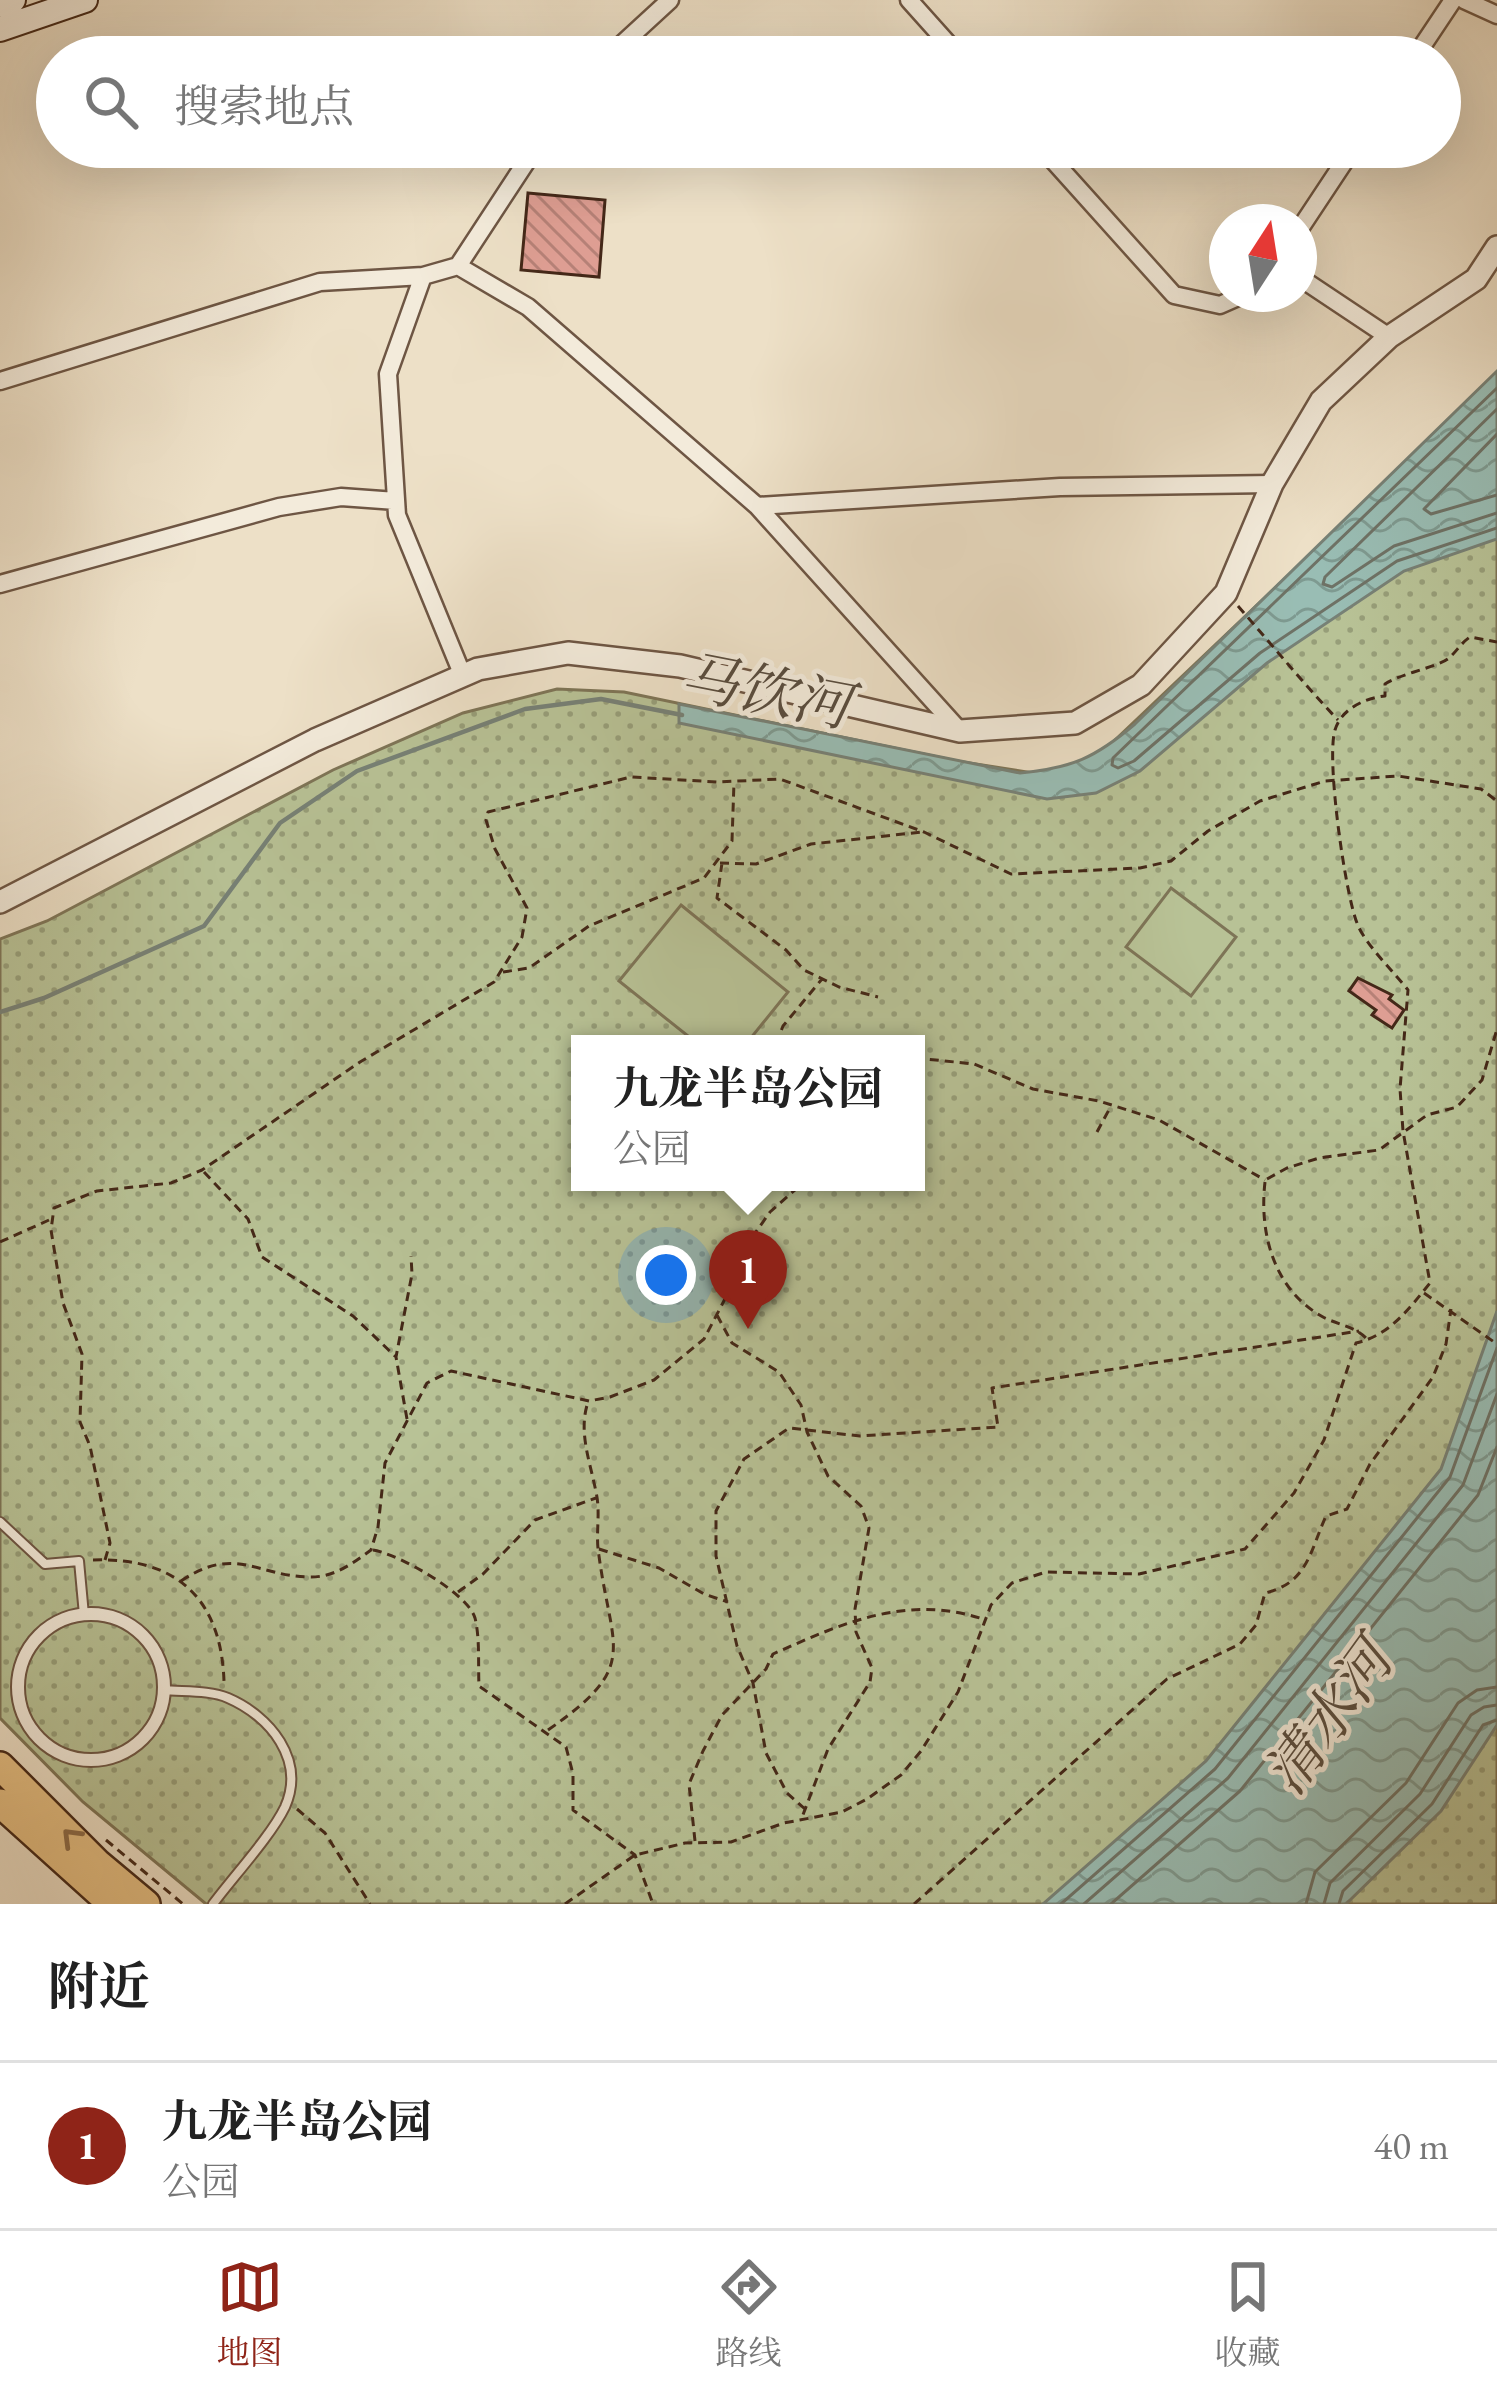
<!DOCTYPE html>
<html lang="zh">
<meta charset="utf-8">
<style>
body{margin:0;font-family:"EB Garamond","Noto Serif SC",serif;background:#f2f2f2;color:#222}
.compass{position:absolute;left:1209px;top:204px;width:108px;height:108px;border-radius:50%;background:#fff;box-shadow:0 12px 48px #0002;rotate:12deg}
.you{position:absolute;left:666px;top:1275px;width:42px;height:42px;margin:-30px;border:9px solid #fff;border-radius:50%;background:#1a73e8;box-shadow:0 0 0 18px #1a73e833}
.badge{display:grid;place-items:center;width:78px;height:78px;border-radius:50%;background:#8f2418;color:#fff;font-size:39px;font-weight:700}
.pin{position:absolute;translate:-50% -99px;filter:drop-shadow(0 3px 6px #0008)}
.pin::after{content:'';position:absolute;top:63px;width:42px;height:36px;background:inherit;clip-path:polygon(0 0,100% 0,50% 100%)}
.popup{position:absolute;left:571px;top:1035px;width:354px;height:156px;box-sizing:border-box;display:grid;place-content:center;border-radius:0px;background:#fff;filter:drop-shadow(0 3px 9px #0005);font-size:39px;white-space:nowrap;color:#767676}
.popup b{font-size:45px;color:#222}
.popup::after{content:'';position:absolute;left:50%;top:100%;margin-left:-24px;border:24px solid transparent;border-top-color:#fff}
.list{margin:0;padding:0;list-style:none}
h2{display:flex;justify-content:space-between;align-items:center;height:156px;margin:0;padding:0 48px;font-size:51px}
h2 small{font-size:39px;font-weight:400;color:#767676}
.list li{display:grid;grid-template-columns:78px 1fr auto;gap:36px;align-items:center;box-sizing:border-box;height:168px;padding:0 48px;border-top:3px solid #e0e0e0}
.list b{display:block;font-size:45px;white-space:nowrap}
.list p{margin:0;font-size:39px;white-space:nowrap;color:#767676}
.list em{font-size:39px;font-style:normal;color:#767676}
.icon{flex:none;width:66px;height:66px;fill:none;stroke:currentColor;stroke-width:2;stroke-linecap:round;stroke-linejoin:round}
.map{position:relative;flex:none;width:1497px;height:1904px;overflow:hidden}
.search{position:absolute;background:#fff;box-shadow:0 12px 48px #0002;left:36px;right:36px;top:36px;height:132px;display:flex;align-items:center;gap:30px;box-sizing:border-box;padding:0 42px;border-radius:66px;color:#767676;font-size:45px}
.sheet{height:324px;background:#fff}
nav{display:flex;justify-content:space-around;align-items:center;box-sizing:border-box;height:168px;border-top:3px solid #e0e0e0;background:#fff;font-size:33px;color:#767676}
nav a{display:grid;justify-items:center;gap:6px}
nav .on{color:#8f2418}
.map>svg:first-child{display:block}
.park{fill:url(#park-dots);stroke:#7e7557;stroke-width:3;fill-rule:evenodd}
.pitch{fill:#b8c296;stroke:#7e7557;stroke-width:3}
.water{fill:url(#water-waves);stroke:#778176;stroke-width:3}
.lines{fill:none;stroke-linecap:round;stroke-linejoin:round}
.shore{stroke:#6e7266;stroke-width:3}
.stream{stroke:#778176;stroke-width:4.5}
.building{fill:url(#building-back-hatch);stroke:#442818;stroke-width:3}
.service-casing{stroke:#6e5644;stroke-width:12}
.pedestrian-casing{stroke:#6e5644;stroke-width:16}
.minor-casing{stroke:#6e5644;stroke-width:21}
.tertiary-casing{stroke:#6e5644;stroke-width:26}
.secondary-casing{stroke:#442818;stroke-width:28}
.trunk-casing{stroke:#442818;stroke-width:32}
.path{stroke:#442818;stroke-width:3;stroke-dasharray:9 6;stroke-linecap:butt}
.service{stroke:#f3ebdb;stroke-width:8}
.pedestrian{stroke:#f3ebdb;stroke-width:12}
.minor{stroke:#f3ebdb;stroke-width:16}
.tertiary{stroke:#f3ebdb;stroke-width:21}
.secondary{stroke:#f3ebdb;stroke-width:24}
.trunk{stroke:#e6c084;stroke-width:27}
.oneway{stroke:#8d6c49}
.labels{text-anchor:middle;stroke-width:10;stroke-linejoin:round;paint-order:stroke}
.water-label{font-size:57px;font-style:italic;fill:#594d3f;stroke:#f3ebdb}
</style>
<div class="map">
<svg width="1497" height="1904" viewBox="0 0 1497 1904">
<defs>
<pattern id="park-dots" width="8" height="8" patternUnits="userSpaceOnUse" patternTransform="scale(3)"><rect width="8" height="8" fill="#b8c296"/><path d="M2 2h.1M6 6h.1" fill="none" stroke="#979e79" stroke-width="1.8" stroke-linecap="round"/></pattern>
<pattern id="water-waves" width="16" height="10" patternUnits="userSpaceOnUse" patternTransform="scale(3)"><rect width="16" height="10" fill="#99bdb4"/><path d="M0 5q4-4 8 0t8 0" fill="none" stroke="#7e9a91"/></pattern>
<pattern id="building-back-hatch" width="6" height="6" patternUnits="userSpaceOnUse" patternTransform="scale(3)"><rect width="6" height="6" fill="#de9e93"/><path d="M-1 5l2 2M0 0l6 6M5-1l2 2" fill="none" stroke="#b68177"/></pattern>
</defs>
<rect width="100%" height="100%" fill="#ede0c7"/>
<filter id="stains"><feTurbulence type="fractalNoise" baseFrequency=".00167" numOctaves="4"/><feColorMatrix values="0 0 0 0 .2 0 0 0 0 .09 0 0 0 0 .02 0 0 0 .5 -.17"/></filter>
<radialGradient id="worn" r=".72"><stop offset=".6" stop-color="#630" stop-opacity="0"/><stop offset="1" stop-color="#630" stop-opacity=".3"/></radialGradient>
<path class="park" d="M 1497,377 L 1497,1904 L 206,1904 L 83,1802 L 0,1718 L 0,939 L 47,921 L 333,770 L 463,713 L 557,689 L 624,692 L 957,761 L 1052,776 L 1095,759 ZM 580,1044 L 916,1044 L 916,1182 L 580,1182 Z"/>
<path class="pitch" d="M 1171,888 L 1236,937 L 1191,996 L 1126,947 Z
M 681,905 L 788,992 L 746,1044 L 698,1044 L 619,981 Z"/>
<path class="water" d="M 1497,371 L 1497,539 L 1404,571 L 1267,663 L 1140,771 L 1096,793 L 1047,799 L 679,723 L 679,704 L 1020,773 C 1072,768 1095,758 1135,724 Z
M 1497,1311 L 1497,1725 L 1441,1811 L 1346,1904 L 1043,1904 L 1206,1761 L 1441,1469 Z"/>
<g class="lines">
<path class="shore" d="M 1497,388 L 1113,758 L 1112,765 L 1118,768 L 1134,761 L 1260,653 L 1397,561 L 1497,528
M 1497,409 L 1325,577 L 1323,584 L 1332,587 L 1394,546 L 1497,513
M 1497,434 L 1424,509 L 1431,514 L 1497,495
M 1061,1904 L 1215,1769 L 1450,1477 L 1497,1348
M 1084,1904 L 1228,1778 L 1463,1485 L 1497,1394
M 1111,1904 L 1240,1791 L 1478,1495 L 1497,1447
M 1306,1904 L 1315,1872 L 1406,1783 L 1458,1703 L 1477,1690 L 1497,1687
M 1324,1904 L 1330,1883 L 1420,1794 L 1471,1715 L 1484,1707 L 1497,1705
M 1339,1904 L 1343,1891 L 1432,1804 L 1483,1725 L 1497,1720"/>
<path class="stream" d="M 0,1012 L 44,998 L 204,926 L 280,823 L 357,771 L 525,709 L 601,699 L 682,715"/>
</g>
<path class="building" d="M 528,193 L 605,200 L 599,277 L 521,270 Z
M 1358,978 L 1392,995 L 1389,999 L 1404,1010 L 1392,1028 L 1372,1015 L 1376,1010 L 1349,991 Z"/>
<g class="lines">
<defs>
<path id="service" d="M 0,1522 L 45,1564 L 79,1561 L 84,1615
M 163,1690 C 183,1692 210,1690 228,1698 C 270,1716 306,1760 285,1807 C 271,1836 233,1877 213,1904"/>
<path id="pedestrian" d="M18 1687a73 73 0 1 1 146 0a73 73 0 1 1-146 0Z"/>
<path id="minor" d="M 909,0 L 960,57
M 1464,0 L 1497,15
M 608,57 L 670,0
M 1415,57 L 1453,0
M 1041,147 L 1174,295 L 1220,305 L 1245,294
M 1299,230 L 1354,147
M 458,266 L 528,307 L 757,506 L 960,731
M 423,276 L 388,374 L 397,515 L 463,676
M 1299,277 L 1389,337
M 0,381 L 320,282 L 423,276 L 458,266 L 536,147
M 757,506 L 1060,487 L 1272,484
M 0,584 L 279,507 L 341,497 L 396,501"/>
<path id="tertiary" d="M 0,902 L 315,740 L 478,669 L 568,653 L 680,666 L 960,731 L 1075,723 L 1141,685 L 1226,593 L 1272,484 L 1321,401 L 1389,337 L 1476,279 L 1497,247"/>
<path id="secondary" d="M 0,4 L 13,0
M 0,29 L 85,0"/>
<path id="trunk" d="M 0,1766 L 97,1863 L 146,1904
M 0,1803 L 112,1904"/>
</defs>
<use href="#service" class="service-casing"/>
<use href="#pedestrian" class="pedestrian-casing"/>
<use href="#minor" class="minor-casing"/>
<use href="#tertiary" class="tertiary-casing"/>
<use href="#secondary" class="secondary-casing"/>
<use href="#trunk" class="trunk-casing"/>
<path class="path" d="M 1238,606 C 1272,645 1303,683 1338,720
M 720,863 L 756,864 L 811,844 L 922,832
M 722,863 L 717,898 L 786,950 L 804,970 L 839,987 L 878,997
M 503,972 L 529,968 L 589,926 L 704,878 L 732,841 L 734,782
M 776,1044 L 783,1026 L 822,979
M 916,1064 L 926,1059 L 974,1064 L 1033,1089 L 1099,1101 L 1159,1120 L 1265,1180
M 1097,1132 L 1111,1106
M 204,1172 L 248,1219 L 262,1257 L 353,1316 L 396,1357
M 1267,1179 L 1287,1168 L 1319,1158 L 1379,1150 L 1427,1115 L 1457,1107 L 1482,1080 L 1497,1029
M 1265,1182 C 1259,1234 1274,1290 1323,1317 C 1338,1325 1354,1326 1366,1338
M 0,1242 L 49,1220
M 1424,1293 L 1497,1344
M 717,1315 L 732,1343 L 779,1372 L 801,1405 L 807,1432 L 828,1476 L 861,1506 L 869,1528 L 855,1609 L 856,1632 L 872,1668 L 870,1682 L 828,1749 L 801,1820
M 407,1419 L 396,1357 L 412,1274 L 411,1256
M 599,1549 L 659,1568 L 704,1594 L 728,1602
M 373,1550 C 398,1554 468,1593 475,1618 C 480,1638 478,1665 479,1686 L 566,1747 L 573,1774 L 573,1810 L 635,1855 L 653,1904
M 93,1560 C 176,1557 221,1598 224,1681
M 105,1560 L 110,1543 L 90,1446 L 80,1422 L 82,1354 L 63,1303 L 51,1230 L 54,1208 L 97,1191 L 171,1183 L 202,1170 L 360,1062 L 494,982 L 522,937 L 527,908 L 495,849 L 486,820 L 488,812 L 631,777 L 718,782 L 780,779 L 924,832 L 1011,874 L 1140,868 L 1171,861 L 1208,831 L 1260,801 L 1325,781 L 1398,776 L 1481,789 L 1497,801
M 181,1581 C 236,1544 257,1577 311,1577 C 335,1577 353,1563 371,1550 L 378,1527 L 385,1463 L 427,1383 L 451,1371 L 589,1401 L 610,1397 L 654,1380 L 704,1339 L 737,1276 L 746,1246 L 770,1212 L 804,1182
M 458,1592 L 483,1574 L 535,1520 L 596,1498
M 548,1730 C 640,1666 612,1652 599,1556 C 595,1534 601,1514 596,1492 C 590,1461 578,1432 588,1402
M 297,1809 L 325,1833 L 370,1904
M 805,1809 L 787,1793 L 766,1753 L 753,1683 L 737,1646 L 716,1556 L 716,1511 L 744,1459 L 789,1428 L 860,1436 L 998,1427 L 992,1388 L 1359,1331
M 106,1840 L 183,1904
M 695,1841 L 689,1784 L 703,1751 L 722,1715 L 766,1669 L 773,1654 C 843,1623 906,1594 983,1619
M 565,1904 L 635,1855 L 685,1843 L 731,1842 L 784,1823 L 842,1812 L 867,1799 L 901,1775 L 921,1751 L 958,1692 L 991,1605 L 1012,1583 L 1046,1572 L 1139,1574 L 1245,1549 L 1294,1493 L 1324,1440 L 1356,1343 C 1390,1335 1408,1310 1430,1283 L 1403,1131 L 1400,1089 L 1408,990 C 1394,972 1364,943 1357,923 C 1345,893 1326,759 1335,730 C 1341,709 1365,698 1385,696 L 1385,684 C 1402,673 1438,667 1449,658 C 1457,651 1461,643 1470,637 L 1497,642
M 914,1904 L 1167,1679 L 1240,1644 L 1256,1625 L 1265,1593 C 1308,1583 1310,1551 1326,1516 L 1347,1509 L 1370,1464 L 1433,1377 L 1446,1344 L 1451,1309"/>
<use href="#service" class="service"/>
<use href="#pedestrian" class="pedestrian"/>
<use href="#minor" class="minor"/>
<use href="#tertiary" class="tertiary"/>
<use href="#secondary" class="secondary"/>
<use href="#trunk" class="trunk"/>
</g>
<defs><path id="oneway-chevron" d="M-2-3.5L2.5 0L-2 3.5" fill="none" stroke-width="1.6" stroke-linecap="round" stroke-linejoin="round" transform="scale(3)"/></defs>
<use class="oneway" href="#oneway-chevron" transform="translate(71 1837) rotate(-135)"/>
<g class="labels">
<g class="water-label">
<text transform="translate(766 691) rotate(11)" y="20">马饮河</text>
<text transform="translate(1328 1717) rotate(-54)" y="20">清水河</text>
</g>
</g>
<rect width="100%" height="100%" filter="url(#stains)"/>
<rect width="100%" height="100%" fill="url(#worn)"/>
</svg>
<svg class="compass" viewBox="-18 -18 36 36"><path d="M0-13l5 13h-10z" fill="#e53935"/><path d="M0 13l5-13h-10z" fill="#767676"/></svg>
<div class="you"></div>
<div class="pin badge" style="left:748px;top:1329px">1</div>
<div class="popup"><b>九龙半岛公园</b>公园</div>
<div class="search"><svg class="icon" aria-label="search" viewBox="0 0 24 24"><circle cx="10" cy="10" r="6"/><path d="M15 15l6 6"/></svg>搜索地点</div>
</div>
<section class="sheet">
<h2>附近<small></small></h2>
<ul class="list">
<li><span class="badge">1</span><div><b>九龙半岛公园</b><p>公园</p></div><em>40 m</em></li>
</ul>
</section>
<nav>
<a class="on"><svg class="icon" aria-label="map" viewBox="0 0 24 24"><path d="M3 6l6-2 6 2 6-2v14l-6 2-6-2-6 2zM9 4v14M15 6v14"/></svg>地图</a>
<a><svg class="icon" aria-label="directions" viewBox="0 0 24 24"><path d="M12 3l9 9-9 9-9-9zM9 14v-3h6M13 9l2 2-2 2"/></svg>路线</a>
<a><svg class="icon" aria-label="saved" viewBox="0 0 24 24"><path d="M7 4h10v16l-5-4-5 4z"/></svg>收藏</a>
</nav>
